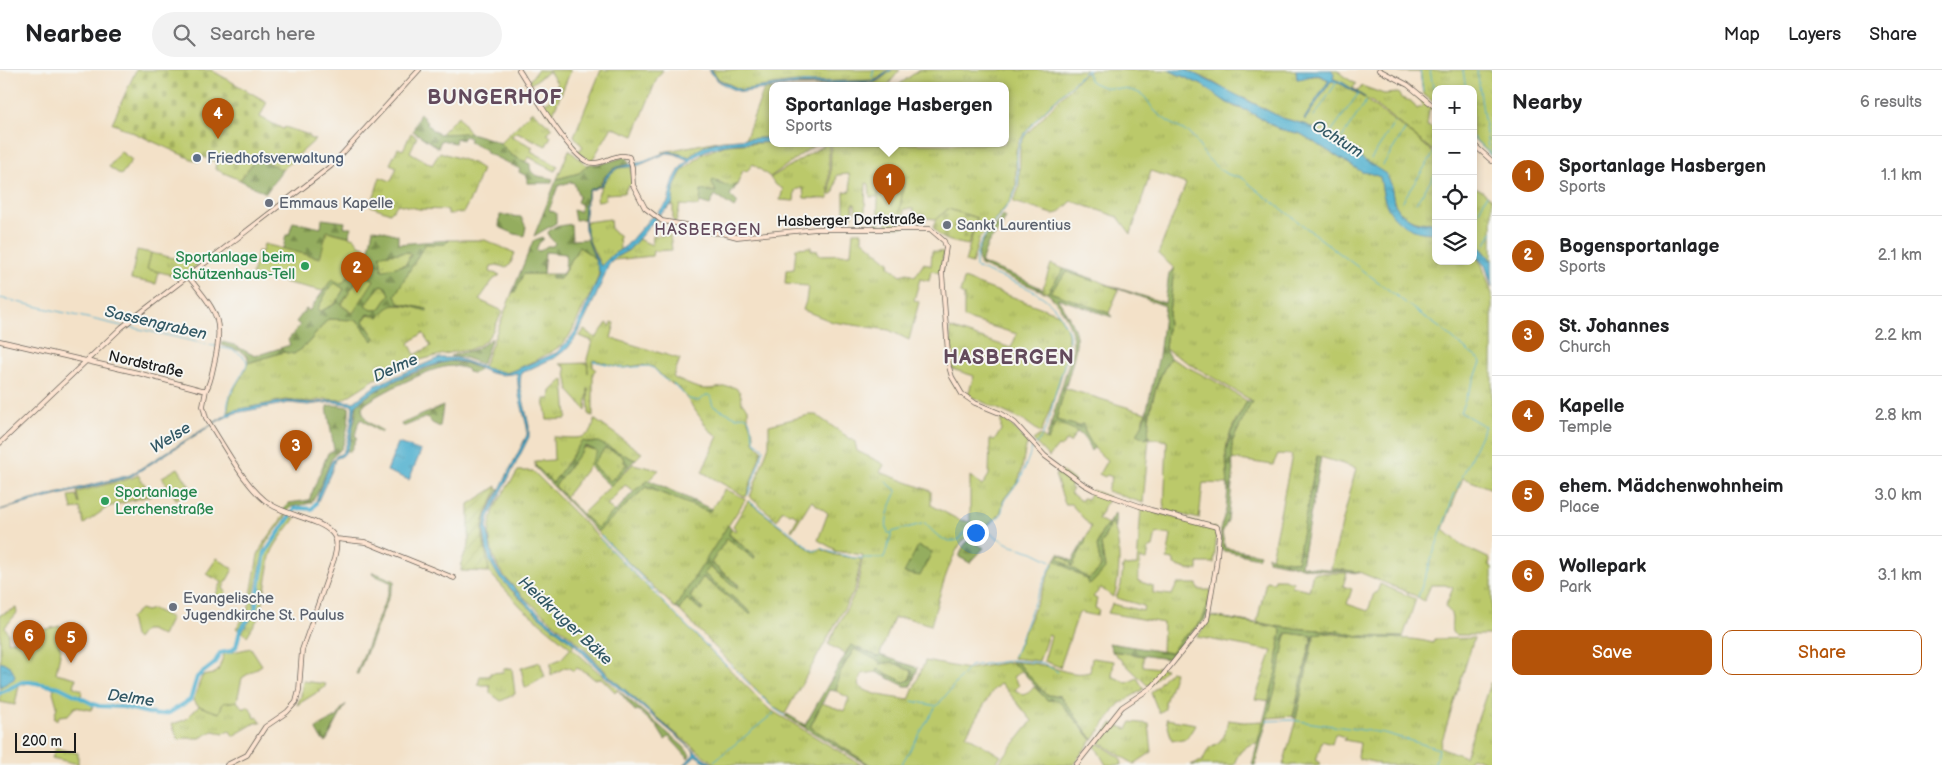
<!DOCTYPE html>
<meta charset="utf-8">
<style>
body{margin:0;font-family:"Balsamiq Sans",sans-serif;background:#f2f2f2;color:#202124}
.controls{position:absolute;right:15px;top:15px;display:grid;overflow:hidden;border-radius:10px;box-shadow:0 2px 8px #0003}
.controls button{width:45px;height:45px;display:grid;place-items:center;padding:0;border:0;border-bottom:1px solid #e0e0e0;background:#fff;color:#202124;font:25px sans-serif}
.scale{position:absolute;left:15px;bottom:12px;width:61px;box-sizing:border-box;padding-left:5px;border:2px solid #1c1c1c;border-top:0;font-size:14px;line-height:18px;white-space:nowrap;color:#1c1c1c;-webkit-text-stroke:4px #f6f6f2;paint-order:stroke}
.you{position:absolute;left:975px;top:462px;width:18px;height:18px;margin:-12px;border:4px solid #fff;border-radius:50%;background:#1a73e8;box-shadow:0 0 0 8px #1a73e833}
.badge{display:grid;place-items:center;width:32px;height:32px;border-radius:50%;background:#b45309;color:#fff;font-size:16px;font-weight:700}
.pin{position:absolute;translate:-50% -41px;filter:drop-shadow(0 1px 2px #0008)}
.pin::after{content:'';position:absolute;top:26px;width:18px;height:15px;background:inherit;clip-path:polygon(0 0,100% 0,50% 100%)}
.popup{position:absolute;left:769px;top:12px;width:240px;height:65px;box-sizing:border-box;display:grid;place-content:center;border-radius:10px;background:#fff;filter:drop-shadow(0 1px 4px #0005);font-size:16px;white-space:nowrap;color:#757577}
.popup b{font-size:19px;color:#202124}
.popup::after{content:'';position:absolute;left:50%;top:100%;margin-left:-10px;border:10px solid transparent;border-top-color:#fff}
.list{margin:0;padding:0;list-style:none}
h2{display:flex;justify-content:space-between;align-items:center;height:65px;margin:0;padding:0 20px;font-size:21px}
h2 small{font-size:16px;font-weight:400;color:#757577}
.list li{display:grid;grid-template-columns:32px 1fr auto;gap:15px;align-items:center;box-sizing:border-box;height:80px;padding:0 20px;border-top:1px solid #e0e0e0}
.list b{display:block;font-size:19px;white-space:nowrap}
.list p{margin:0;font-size:16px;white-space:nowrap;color:#757577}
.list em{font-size:16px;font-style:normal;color:#757577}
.actions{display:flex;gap:10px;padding:15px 20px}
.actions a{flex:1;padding:11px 0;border:1px solid #b45309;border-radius:10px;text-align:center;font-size:18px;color:#b45309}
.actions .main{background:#b45309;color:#fff}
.icon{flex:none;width:28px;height:28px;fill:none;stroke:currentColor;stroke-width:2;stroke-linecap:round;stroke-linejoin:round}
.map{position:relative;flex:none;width:1492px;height:695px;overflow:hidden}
header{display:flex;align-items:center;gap:30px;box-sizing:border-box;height:70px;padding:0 25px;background:#fff;border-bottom:1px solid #e0e0e0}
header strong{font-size:24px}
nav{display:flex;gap:28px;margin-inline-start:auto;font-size:18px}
.search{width:350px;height:45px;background:#f2f2f2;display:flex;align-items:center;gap:12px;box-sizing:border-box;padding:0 18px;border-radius:28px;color:#757577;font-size:19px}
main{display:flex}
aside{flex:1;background:#fff}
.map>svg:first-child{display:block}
.grass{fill:url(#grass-tufts);stroke:#6c7244;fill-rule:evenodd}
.forest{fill:url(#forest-firs);stroke:#58643e;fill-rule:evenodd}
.cemetery{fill:url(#cemetery-stones);stroke:#6c7244}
.park{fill:#bbc96b;stroke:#6c7244}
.garden{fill:url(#garden-furrows);stroke:#6c7244}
.water{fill:url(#water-ripples);stroke:#366676}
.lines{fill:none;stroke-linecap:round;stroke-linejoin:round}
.stream{stroke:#50b0cf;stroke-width:1}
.river{stroke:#50b0cf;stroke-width:4}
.secondary-casing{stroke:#676158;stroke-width:5.5}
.secondary{stroke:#fde4d1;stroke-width:4}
.service-dot{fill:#5c6f8a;stroke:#f6f6f2;stroke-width:2}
.worship-dot{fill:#6b7280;stroke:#f6f6f2;stroke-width:2}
.leisure-dot{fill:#2e9e5b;stroke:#f6f6f2;stroke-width:2}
.labels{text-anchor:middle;stroke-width:4;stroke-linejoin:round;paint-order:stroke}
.service-label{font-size:15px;fill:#4e5e75;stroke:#f6f6f2;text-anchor:start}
.worship-label{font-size:15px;fill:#5b616d;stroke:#f6f6f2;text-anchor:start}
.street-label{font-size:15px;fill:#1c1c1c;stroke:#f6f6f2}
.leisure-label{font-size:15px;fill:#27864d;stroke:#f6f6f2;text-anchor:end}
.water-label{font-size:16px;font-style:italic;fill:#315764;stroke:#f6f6f2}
.neighbourhood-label{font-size:16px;letter-spacing:1px;fill:#634a5c;stroke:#f6f6f2}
.district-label{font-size:20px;font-weight:bold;letter-spacing:1px;fill:#634a5c;stroke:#f6f6f2}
</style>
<header>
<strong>Nearbee</strong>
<div class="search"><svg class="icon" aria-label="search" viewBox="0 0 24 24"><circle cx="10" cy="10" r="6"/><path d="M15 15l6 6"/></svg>Search here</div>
<nav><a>Map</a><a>Layers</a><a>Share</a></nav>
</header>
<main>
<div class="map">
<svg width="1492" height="695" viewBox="0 0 1492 695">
<defs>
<pattern id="grass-tufts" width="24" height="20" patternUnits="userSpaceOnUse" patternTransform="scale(1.25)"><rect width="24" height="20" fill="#bbc96b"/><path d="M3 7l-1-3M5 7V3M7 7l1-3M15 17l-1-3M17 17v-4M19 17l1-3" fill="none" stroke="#a0ac5c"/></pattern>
<pattern id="forest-firs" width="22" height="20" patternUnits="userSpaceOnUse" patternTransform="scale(1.25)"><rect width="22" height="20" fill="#94ad5f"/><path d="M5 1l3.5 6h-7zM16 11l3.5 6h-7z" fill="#788c4e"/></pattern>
<pattern id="cemetery-stones" width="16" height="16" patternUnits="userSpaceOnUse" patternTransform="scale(1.25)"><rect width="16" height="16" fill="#bbc96b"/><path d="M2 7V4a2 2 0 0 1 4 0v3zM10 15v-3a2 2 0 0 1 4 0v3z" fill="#a0ac5c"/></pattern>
<pattern id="garden-furrows" width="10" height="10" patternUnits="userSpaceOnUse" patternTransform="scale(1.25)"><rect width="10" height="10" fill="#bbc96b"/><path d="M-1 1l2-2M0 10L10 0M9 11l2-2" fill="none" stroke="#a0ac5c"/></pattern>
<pattern id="water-ripples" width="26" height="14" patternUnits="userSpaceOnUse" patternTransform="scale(1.25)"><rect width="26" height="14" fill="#50b0cf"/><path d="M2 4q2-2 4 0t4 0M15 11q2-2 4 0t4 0" fill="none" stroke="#428ea7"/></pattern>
</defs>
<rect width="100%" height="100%" fill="#f6f6f2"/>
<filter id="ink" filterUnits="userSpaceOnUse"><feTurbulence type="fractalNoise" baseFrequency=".02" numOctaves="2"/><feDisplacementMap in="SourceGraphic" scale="10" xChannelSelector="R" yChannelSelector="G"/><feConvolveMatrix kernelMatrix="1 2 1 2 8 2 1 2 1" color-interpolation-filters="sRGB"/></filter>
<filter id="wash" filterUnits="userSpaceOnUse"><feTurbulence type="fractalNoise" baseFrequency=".0096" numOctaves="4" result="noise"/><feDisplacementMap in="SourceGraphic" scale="20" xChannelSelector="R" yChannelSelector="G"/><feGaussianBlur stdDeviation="1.12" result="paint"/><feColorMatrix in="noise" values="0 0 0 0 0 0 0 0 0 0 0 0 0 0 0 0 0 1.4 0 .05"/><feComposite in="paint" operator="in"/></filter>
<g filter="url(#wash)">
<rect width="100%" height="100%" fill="#f3e1c8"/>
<path class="grass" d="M 537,0 L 571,0 L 551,48 L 543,34 L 558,24 L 557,13 L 549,1 L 531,14 L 528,13 Z
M 601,0 L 663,0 L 657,8 L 634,66 L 612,57 L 591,92 L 577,82 L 583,77 L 574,66 Z
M 712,0 L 889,0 L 876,10 L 788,13 L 741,20 L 719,9 Z
M 892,0 L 900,0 L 887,16 L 791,16 L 873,14 L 880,10 Z
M 919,0 L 1086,0 L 1034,52 L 1019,71 L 1016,80 L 1016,119 L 1009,133 L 979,169 L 972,194 L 965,192 L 977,148 L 948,139 L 936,149 L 924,148 L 924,145 L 914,145 L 913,139 L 904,139 L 903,157 L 898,157 L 904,107 L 879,105 L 878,127 L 870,127 L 869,114 L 866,113 L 865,142 L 856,142 L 855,134 L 853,134 L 853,146 L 844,146 L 844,122 L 851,121 L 849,104 L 837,105 L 834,123 L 830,125 L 831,74 L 1005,74 L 1005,16 L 897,16 Z
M 1092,0 L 1168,0 L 1202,15 L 1235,37 L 1248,41 L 1279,59 L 1301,64 L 1362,102 L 1369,103 L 1380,107 C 1382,115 1382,123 1385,131 C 1392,151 1415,165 1436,162 L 1436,191 L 1473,191 L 1473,182 L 1482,195 L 1492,224 L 1492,419 L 1463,408 L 1443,459 L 1463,476 L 1490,489 L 1489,495 L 1492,497 L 1492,565 L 1457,565 L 1452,562 C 1450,552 1456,545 1445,537 L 1453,518 L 1445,515 L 1431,515 L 1424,531 L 1416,526 L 1359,502 L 1331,498 L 1356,398 L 1317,386 L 1297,492 L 1271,488 L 1292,385 L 1278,384 L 1273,395 L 1232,389 L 1232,372 L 1252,331 L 1165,279 L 1174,198 L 1158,184 L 1186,114 L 1151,101 L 1131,164 L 1118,147 L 1072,131 L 1059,143 L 1053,144 L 1013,132 L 1019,118 L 1020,75 L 1025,66 L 1082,5 Z
M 1186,0 L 1296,0 L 1297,9 C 1309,7 1319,2 1329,11 L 1305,49 L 1331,11 L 1341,14 L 1364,28 L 1357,21 L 1333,8 L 1334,4 L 1331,0 L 1338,0 L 1342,5 L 1356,14 L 1353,18 L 1358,21 L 1362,16 L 1384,24 L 1398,23 L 1401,28 L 1411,31 L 1417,39 L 1423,36 L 1416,25 L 1418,24 L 1432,37 L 1429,41 L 1427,56 L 1436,59 L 1436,76 L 1433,81 L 1371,31 L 1366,30 C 1390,48 1414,65 1436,85 L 1436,153 C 1406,153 1393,144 1391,114 L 1346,78 L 1307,55 L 1282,48 L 1246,29 L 1232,24 L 1213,12 Z
M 1399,0 L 1492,0 L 1492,86 L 1473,68 L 1473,19 L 1436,19 L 1436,34 L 1423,24 L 1420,2 L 1399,2 Z
M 764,19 L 773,19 L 773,67 L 717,72 L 692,84 L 690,87 L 673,82 L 662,82 L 723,70 L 745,70 Z
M 532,41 L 552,58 L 547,64 L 551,66 L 546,76 L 517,62 L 511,66 L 533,77 L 531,81 L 558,96 L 555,101 L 529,87 L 525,92 L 511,85 L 500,73 Z
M 458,46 L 470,63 L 440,64 Z
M 411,63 L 417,67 L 410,82 L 432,95 L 440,82 L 473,93 L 482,99 L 472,126 L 463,143 L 448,144 L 448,140 L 419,139 L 398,134 L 390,143 L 371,136 L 380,107 L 391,111 L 397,97 L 390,94 L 398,78 L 403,80 Z
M 773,72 L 773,74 L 816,74 L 770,107 L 753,94 L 747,101 L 743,100 L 737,115 L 728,116 L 712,109 L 716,122 L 702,120 L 699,136 L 680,135 L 676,152 L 673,151 L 673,135 L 672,135 L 675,115 L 682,101 L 703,84 L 726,75 Z
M 826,74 L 829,74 L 829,129 L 804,128 L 803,118 L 795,120 L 794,131 L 780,130 L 783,119 L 776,115 L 770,108 Z
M 569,80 L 588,96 L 579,103 L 557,109 Z
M 631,96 L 632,115 L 628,116 L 624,123 L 605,124 L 605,130 L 597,131 C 597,122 609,101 618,98 C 622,96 627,97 631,96 Z
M 1473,116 L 1481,120 L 1492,129 L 1492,191 L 1473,168 Z
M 610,149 L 611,160 L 619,165 L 620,180 L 612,185 L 601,196 L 587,166 L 586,152 Z
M 853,162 L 862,162 L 862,169 L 889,192 L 890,197 L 901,205 L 907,203 L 915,207 L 924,193 L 931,196 L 932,181 L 944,182 L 940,203 L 931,201 L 929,211 L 920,209 L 914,230 L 919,232 L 909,270 L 889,260 L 833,252 L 803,240 L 806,231 L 808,216 L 785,214 L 786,200 L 794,199 L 796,178 L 811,177 L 811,180 L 818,181 L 818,185 L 851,184 Z
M 670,165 L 672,180 L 653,181 L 652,186 L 614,190 L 609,194 L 616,187 L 629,180 L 638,169 L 652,175 L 653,166 Z
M 449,170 L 485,170 L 515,183 L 510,195 L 506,198 L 497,195 L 491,196 L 490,202 L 500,205 L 493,210 L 479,230 L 503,241 L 492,262 L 486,270 L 478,276 L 468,280 L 449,283 L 420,290 L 375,309 L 342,330 L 324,329 L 310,332 L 285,330 L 228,342 C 227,323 242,310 248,293 L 283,282 L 294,284 L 308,273 L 328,249 L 357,250 L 373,271 L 375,268 L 363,251 C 377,230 405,235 427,239 L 398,233 L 395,225 L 425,174 L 445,174 ZM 423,263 L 431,276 L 415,285 L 409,273 Z
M 579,177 C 587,181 597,188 599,198 C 600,209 590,225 585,234 C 578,247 573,263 563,274 C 557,280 514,302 505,303 C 498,303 490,300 483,297 L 512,223 L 516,221 L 523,204 L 553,204 L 551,208 L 560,209 Z
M 402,182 L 411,183 L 406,194 L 385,201 L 382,200 L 380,185 Z
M 151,183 L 192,192 L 198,195 L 181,207 L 147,199 Z
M 1051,194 L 1064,199 L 1047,223 L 1042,221 Z
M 1067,202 L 1093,211 L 1094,209 L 1119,219 L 1109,243 L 1049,222 Z
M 964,209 L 1059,244 C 1062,250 1068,258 1068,265 C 1070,291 1050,338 1041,363 L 1026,352 L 968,325 L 974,306 L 952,299 L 950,258 L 1011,278 L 1017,264 L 964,248 L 964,225 L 960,223 Z
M 335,213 L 344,219 L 335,234 L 319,242 L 318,238 L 329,218 Z
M 381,215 L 385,216 L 390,224 L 380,239 L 372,240 L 365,235 Z
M 612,252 L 615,253 L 611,268 L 680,289 L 673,307 L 676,309 C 686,313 696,319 706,319 C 723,319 741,308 742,333 L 748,338 L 748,350 L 754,364 L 754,372 L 762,380 L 746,427 L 702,402 L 718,366 L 709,360 L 680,319 L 666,310 L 653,297 L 641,295 L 623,298 L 593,290 L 593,297 L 596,299 L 593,303 L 593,346 L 589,345 L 588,319 L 586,340 L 569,321 L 565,297 L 560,294 L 587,293 L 588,303 L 587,289 L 592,271 L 580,266 L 584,260 L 596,268 L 607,253 L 611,256 Z
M 1170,288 L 1213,310 L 1247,331 C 1239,347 1226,364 1226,382 C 1226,393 1227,404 1228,414 L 1203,413 L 1199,449 L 1164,440 L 1167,371 L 1149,368 L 1143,433 L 1107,421 L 1112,407 L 1107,405 L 1105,407 L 1099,404 L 1107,390 C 1095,381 1086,369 1083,355 L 1078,356 L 1056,350 L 1065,318 L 1146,343 L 1143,348 L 1142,359 L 1148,359 C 1150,335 1157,309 1170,288 Z
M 564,309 L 567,347 L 566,349 L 547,350 L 544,329 L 550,329 L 551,321 Z
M 809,345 L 816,345 L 855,372 L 857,381 L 882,393 L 884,395 L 880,402 L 931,421 L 931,435 L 959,450 L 970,452 L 970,406 L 982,416 L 989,405 L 990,369 L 995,370 L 1001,360 L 1001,348 L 1010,354 L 1028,373 C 1022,385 1024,400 1017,413 C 1014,419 1006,424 1003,431 C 1002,436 1002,441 999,445 C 992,455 976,459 967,466 C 950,481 938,532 931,555 L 907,548 L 894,548 L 879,587 L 851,575 L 845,584 L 828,574 L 857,519 L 863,485 L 834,481 L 834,479 L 818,470 L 828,443 L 811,431 L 792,461 L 791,460 L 798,447 L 792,443 L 790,444 L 782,440 L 777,450 L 750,427 L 769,375 L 769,355 Z
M 594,349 L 642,383 L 635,390 L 595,372 L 591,373 L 582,371 L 553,413 L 535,395 L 535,391 L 554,390 L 553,367 C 570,367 593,374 594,349 Z
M 1055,353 L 1073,358 L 1077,362 L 1070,373 L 1066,371 L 1061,377 L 1058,376 L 1049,387 L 1033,370 L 1040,365 L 1048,371 Z
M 584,377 L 598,381 L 589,396 L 565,427 L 555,416 Z
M 605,377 L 621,385 L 627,394 L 610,411 L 592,395 Z
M 633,394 L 659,400 L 649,410 L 634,421 L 625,415 L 607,435 L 614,441 L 597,458 L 582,444 Z
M 1060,400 L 1075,411 L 1070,417 L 1073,419 L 1070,423 L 1081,431 L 1083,428 L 1087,429 L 1092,420 L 1109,427 L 1098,449 L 1108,454 L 1101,464 L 1097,476 L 1101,496 L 1099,500 L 1089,509 L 1058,489 L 1061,485 L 1070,492 L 1071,495 L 1073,494 L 1091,457 L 1071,434 L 1065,434 L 1055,405 Z
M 518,401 L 533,401 L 769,639 L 862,695 L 716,695 C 679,667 642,636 608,604 C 599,595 591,585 582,576 C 559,555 503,517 494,488 C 481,449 498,432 518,401 Z
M 646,417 L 709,442 L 725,419 L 744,428 L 745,430 L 675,538 L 597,462 Z
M 748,431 L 812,481 L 821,479 L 835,485 L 861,489 L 855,519 L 785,644 L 772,636 L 679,540 L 687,529 L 702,541 L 703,538 L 690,528 L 702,507 L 750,544 L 751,542 L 704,504 L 709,497 L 737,518 L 739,515 L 711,493 L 727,468 L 754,488 L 755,486 L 729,464 L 731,458 L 735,461 L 736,460 L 733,456 Z
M 1141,438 L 1215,458 L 1217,460 L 1214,493 L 1198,493 L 1198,500 L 1187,500 L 1187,499 L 1174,495 L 1174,490 L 1167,489 L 1171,465 L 1156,463 L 1153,477 L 1149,478 L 1147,490 L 1140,489 L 1138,511 L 1153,516 L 1153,523 L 1172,525 L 1177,514 L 1197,514 L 1198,520 L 1211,520 L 1207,540 L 1203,548 L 1193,560 L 1181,569 L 1171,583 L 1162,582 L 1163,553 L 1108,543 L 1112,534 L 1143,541 L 1144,536 L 1116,528 L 1121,515 L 1123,496 L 1137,495 Z
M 285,444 L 287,445 L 265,475 L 254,525 L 254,539 L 238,560 L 236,558 L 248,542 L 258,485 L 262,476 Z
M 291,447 L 295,448 C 286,462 267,480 269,497 L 261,544 L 247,566 L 242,562 L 256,542 L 265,485 Z
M 1112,452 C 1121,467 1121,507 1114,526 L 1113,527 L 1101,518 L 1093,527 L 1097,529 L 1095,538 L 1099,540 L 1097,546 L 1079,542 L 1060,597 L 1044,591 L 1051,566 L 1048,565 L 1039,591 L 1013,588 L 1055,490 L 1088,510 L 1088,513 L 1093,512 L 1105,497 L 1101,474 Z
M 217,488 L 233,499 L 223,518 L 226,522 L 221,532 L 214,528 L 222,512 L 206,504 Z
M 1313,503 L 1347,503 L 1343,516 L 1352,519 L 1347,534 L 1368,541 L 1374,523 L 1377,523 L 1380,514 L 1416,529 L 1403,567 L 1358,566 L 1340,561 L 1287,558 L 1257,552 L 1266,511 L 1274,512 L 1275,509 L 1284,509 L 1293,512 L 1292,516 L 1309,520 Z
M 1211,546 L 1276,557 L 1281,560 L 1276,602 L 1270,631 L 1255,629 L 1272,581 L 1197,567 L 1206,555 Z
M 1288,563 L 1312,566 L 1312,567 L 1293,646 L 1267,648 L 1285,568 Z
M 1318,563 C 1332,563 1345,566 1358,567 C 1383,569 1409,566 1433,573 L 1434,569 L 1474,568 L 1440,677 L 1465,687 L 1490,613 L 1492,613 L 1492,695 L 1482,695 L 1483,691 L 1471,687 L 1468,695 L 1435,695 L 1435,693 L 1434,695 L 1378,695 L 1378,693 L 1359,689 L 1358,686 L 1360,673 L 1344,670 L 1345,667 L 1335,664 L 1332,674 L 1322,671 L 1316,691 L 1320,692 L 1320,695 L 1283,695 L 1296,649 L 1314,565 Z
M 854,579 L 881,592 L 880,594 L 892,592 L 912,601 L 910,610 L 904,612 L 878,599 L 876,602 L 862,604 L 858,615 C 869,626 893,627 909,630 L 925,591 L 968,599 L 1011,592 L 1023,600 L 1013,607 L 1019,615 L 1015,620 L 1024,625 L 1034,617 L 1047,630 L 1058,630 L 1092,670 L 1073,695 L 1012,695 L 1010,693 L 1008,695 L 997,695 L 1032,651 L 1001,613 L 993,620 L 966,665 L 1001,686 L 994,695 L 871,695 L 810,657 L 822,633 L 844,641 L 849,628 L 836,621 L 839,604 Z
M 1112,581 L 1143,586 L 1143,596 L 1166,599 L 1149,615 L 1147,615 Z
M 1092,588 L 1114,591 L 1112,606 L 1127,613 L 1137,608 L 1144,619 L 1119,634 L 1093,670 L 1060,626 L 1046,625 L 1017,592 C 1026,593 1034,593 1042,595 C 1059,598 1072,607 1090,602 Z
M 540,592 L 545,607 L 525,618 L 521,598 Z
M 512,598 L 515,624 L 501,631 L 490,623 L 490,615 L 478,615 L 480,606 L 490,606 L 490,603 L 503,602 L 504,599 Z
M 1170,601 L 1175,602 L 1165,633 L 1165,639 L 1159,643 L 1151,623 Z
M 303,611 L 326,614 L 324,618 L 297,635 L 301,626 Z
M 237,631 L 243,639 L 249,636 L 255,648 L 258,647 L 261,653 L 255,653 L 233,666 L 230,661 L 224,663 L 213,661 L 200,668 L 185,668 L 178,670 L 172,654 L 185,650 L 199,636 L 219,643 L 223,633 Z
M 1166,649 L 1196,654 L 1187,668 L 1172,671 Z
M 1228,650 L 1244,652 L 1264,651 L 1257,673 C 1245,674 1237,684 1234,695 L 1190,695 L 1202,691 L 1209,678 L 1219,672 L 1224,666 Z
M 1131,652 L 1149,654 L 1152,682 L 1134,694 L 1099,672 L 1112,653 L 1127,659 Z
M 1098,673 L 1121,688 L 1122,695 L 1106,695 L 1095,676 Z
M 56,678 L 78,683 L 78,694 L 52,688 Z"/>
<path class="forest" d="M 420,43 L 432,60 L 439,64 L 470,63 L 490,69 L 500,73 L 511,85 L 530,94 C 529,108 543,106 553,109 L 551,113 L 527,113 L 527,106 L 519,102 L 520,99 L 485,82 L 486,80 L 469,72 L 470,68 L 464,66 L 462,70 L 456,68 L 455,73 L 441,70 L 438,78 L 413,61 Z
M 257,87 L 282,100 L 266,123 L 240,110 Z
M 625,87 L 627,87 L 630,95 L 614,98 L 605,106 L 599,116 L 589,120 L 584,138 L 584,149 L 575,150 L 573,140 L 579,142 L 582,135 L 577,132 L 579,127 L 574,113 L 570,112 L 558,116 L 549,140 L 556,143 L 556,153 L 534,166 L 557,109 L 579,103 L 589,94 L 601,94 Z
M 713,109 C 721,116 727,116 737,115 L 730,125 L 738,133 L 734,138 L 715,125 L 710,135 L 700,132 L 701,120 L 716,122 L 712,113 Z
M 500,145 L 521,147 L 526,157 L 524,166 L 515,164 L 499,157 Z
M 1003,145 L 1006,147 L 1001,158 L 988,173 L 981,193 L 1018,207 L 1043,219 L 1042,221 L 980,195 C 980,192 978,190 978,187 C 976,174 996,155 1003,145 Z
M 322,149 L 345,152 L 344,157 L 352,157 L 349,166 L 327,161 L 321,188 L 283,179 L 286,165 L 289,165 L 293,152 L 321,158 Z
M 571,154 L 572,170 L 587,169 L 597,193 L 591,185 L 579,177 L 560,209 L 551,209 L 553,204 L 562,204 L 565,200 L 566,184 L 545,182 L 543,204 L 523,204 L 516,221 L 512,223 L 533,171 L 542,167 L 544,169 L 539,173 L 536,180 L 540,181 L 547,176 L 553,176 L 555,173 L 549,167 L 548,162 L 554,157 Z
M 373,159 L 381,160 L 398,165 L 398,174 L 449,170 L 445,174 L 425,174 L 395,225 L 399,233 L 427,239 L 427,241 C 407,236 392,227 380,247 L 368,244 L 363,251 L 375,268 L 373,271 L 357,250 L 328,249 L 308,273 L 294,284 L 283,282 L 248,293 L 248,287 L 240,281 L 221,275 L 222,272 L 234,275 L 255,286 L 290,275 L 288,270 L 300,255 L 296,252 L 306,239 L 309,241 L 332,209 L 342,213 L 369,179 ZM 409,182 L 411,185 L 406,194 L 385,200 L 382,200 L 380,185 ZM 362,203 L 374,210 L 352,243 L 341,235 ZM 335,213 L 344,219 L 335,234 L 319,242 L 318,238 L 329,218 ZM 381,215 L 385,216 L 390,224 L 380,239 L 372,240 L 365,235 Z
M 1174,198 L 1165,279 L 1170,288 C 1156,311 1146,341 1149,368 L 1146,369 L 1136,364 C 1143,358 1142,351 1146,343 L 1159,286 L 1165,236 L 1105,214 L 1165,233 L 1169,203 Z
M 1064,199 L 1094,209 L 1093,211 L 1067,202 L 1050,222 L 1109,243 L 1112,247 L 1057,228 C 1065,240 1073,252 1076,266 C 1079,280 1060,332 1056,350 L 1078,356 L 1083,354 L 1085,362 L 1094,378 L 1091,381 C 1084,363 1074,358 1055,353 L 1048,371 L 1046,370 L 1073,279 C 1074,257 1063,237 1047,223 Z
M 492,268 L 482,294 L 465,288 L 450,286 C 469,280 474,283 492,268 Z
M 447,291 L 465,293 L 479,299 L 478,301 L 473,303 L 468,302 L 467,299 C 457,296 450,295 440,298 C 425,301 371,327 362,337 C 363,351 372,355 383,361 L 381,363 L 361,349 L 358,353 L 355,366 L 357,367 L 350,382 L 346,380 L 352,365 L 351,358 L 355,351 L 357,333 L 384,315 Z
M 1247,331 L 1252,331 L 1232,372 L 1233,406 L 1228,450 L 1222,463 L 1225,478 L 1260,484 L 1258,488 L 1220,480 L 1221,456 L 1226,440 L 1228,419 L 1226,381 L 1231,362 Z
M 333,335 L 349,337 C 350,347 346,370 341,379 C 338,383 333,384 331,390 C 325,404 320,421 311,433 L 291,437 L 287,441 L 283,440 L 289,433 L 309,430 L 328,383 L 334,380 L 327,336 Z
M 443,336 L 440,357 L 432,353 L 427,347 L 405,356 L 402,356 L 401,354 Z
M 582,371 L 591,373 L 598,372 L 635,390 L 610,416 L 589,396 L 597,381 L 585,376 L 555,416 L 582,444 L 597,458 L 614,441 L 615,442 L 634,421 L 649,410 L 711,439 L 709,442 L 646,417 L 597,462 L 536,398 L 535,395 L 553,413 ZM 605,378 L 621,385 L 624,389 L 623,391 L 627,394 L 610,411 L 592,395 Z
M 1317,386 L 1321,387 L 1301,495 C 1320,500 1339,499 1359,502 L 1359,503 L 1317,500 L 1268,490 L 1268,485 L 1272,488 L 1297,492 Z
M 1115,443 L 1116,458 L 1114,458 L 1114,453 L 1111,452 L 1101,475 L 1105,499 L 1093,512 L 1088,514 L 1088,510 L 1055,490 L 1059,483 L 1072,491 L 1086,467 L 1085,473 L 1072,496 L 1070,492 L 1061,485 L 1058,488 L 1089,509 L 1099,500 L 1101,496 L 1097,476 L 1101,464 Z
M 728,455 L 731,458 L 729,465 L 755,486 L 754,489 L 727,468 L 711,493 L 739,516 L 737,518 L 710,497 L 704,504 L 751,542 L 750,544 L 703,507 L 690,527 L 703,539 L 702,541 L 687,529 L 679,540 L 675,538 Z
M 969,469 L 984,478 L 970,493 L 959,487 L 963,477 Z
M 918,476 L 932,482 L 920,506 L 904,503 Z
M 373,502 L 395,511 L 358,604 L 356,604 L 392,513 L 372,504 Z
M 1209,532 L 1208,543 L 1204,551 L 1184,570 L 1175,584 L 1168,589 L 1113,581 L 1113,583 L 1109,573 L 1171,583 L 1181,569 L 1193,560 L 1203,548 Z
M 1211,546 L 1287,558 L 1340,561 L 1358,566 L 1403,567 L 1403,568 C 1388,568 1372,569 1357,567 C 1344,565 1327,559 1314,565 L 1296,648 L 1293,648 L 1312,567 L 1312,566 L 1288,563 L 1286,564 L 1275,620 L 1255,695 L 1252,695 L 1276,602 L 1281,560 L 1276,557 Z
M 851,575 L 878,587 L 880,585 L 918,598 L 911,616 L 905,616 L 876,602 L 877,599 L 904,612 L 910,610 L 912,601 L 892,592 L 880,594 L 881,592 L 854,579 L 839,604 L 836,621 L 829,620 L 810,657 L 868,694 L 867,695 L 785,646 L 787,644 L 805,655 Z
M 1011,592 L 1017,592 L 1046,625 L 1060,626 L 1093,670 L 1058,630 L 1047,630 C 1034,617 1026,602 1011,592 Z
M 618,620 L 684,677 L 690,685 L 688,688 L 669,667 L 665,670 L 657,657 L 638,640 L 635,641 Z
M 346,634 L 326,672 L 321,669 L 316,660 L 317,658 L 338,646 L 342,638 Z"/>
<path class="cemetery" d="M 136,0 L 211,0 L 267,32 L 260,47 L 283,59 L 285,57 L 309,65 L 309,68 L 315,70 L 282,100 L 257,87 L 240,110 L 215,99 L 216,92 L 203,87 L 198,92 L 112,53 Z
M 948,139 L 977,148 L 968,175 C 955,172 938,171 933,156 L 936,149 Z"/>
<path class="park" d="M 120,81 L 132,90 L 121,105 L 109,97 Z
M 879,105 L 904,107 L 898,157 L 887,157 L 887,144 L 880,142 L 879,157 L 877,157 Z
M 327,161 L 355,168 L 359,175 L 369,179 L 342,214 L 332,209 L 323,221 L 252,205 L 258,181 L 262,182 L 264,174 L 320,188 Z
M 137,180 L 151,183 L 147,199 L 159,202 L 156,214 L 131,209 Z
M 362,203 L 374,210 L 353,243 L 341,235 Z
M 178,398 L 192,420 L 176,429 L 162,407 Z
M 138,405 L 152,425 L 108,437 L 84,454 L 80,438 L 72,440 L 69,426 L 76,425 L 79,434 L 77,422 L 132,408 Z
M 497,418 L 500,419 C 452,489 527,535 574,574 L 572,578 L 618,620 L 615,622 L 601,608 L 594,609 L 587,603 L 577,598 L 573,601 L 571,599 L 566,597 L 551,605 L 551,593 L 561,589 L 571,578 L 522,538 L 489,502 L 483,469 L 483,456 L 487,438 Z
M 16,538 L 17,543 L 5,557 L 8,563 L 8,572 L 19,569 L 20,554 C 27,553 30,557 35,562 L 59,556 L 68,558 L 66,563 L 55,565 L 61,579 L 56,603 L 76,608 L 74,617 L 82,620 L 81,627 L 95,633 L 91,640 L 75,637 L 68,645 L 59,646 L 58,649 L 54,649 L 57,636 L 53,622 L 54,618 L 30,613 L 19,615 L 15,635 L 0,632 L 0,545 Z
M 140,539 L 146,541 L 153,539 L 171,548 L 162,566 L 150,560 L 144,560 L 137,569 L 134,566 L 130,548 Z
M 251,578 L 262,595 L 242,608 L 237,631 L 223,633 L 219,643 L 199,636 L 193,631 L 202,606 L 213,604 L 218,601 L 224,584 Z"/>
<path class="garden" d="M 497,416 C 496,429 484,441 483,456 C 481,472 488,487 489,502 L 461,501 L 462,490 L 469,475 L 469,434 Z"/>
<path class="water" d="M 708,0 L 711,0 L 719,10 L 741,20 L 798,12 L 872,11 L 878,9 L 889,0 L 892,0 L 875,12 L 792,15 L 743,22 C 729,20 716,11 708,0 Z
M 1168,0 L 1186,0 L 1195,4 L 1282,48 L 1307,55 L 1336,72 L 1386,104 L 1391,114 L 1394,133 L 1401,143 L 1413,151 L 1420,153 L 1436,153 L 1436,162 C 1415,166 1391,151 1385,131 C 1382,123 1382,115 1380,107 L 1369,103 L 1362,102 L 1301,64 L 1279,59 L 1248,41 L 1227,33 L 1202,15 Z
M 1296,0 L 1331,0 L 1334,3 L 1333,9 L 1342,12 L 1366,28 L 1341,14 L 1331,11 L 1305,50 L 1304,49 L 1329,10 C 1326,9 1324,7 1321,6 C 1314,3 1305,9 1297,9 Z
M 773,68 L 773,72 C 734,74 694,70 676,112 C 673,119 674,127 672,135 L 659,145 L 658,142 L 668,132 L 673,111 L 681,97 L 688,90 L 675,84 L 667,83 L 637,96 L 618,98 L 610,104 L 601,116 L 589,121 C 581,145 586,175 601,196 L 612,185 L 626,176 L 651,147 L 658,146 L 629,180 L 616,187 L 609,194 L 596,226 L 578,264 L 568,278 L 556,287 L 521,303 L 520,315 L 529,356 L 529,367 L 489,447 L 487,457 L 493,491 L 500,503 L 534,539 L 578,574 L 609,606 L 698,684 L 714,695 L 711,695 L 696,686 L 686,695 L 684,695 L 694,684 L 693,680 L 605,606 L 574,574 L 537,545 L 499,507 L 490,492 L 487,481 L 484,460 L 487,445 L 527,365 L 527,357 L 519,325 L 517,303 C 488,310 481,294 457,291 C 436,289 371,319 356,335 C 353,347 353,378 342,386 C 340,387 337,388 335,389 L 332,400 L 315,437 C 315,430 330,391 335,387 C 337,385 340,385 342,383 C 348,377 353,344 353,335 L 332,332 L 308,335 L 289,333 L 235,343 L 218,351 L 130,407 L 0,440 L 24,432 L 130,405 L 234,340 L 286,331 L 312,333 L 333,330 L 354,332 L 376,315 L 439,288 L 457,288 L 485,298 L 507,303 L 556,283 L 569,270 L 575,262 L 600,204 L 585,160 L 584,138 L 589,120 L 600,116 L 608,103 L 617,97 L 638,93 L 669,81 L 690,87 C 708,66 747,69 773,68 Z
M 1473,168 L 1492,191 L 1492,218 L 1486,197 L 1473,182 Z
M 398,373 L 421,381 L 409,410 L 387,401 Z
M 3,592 L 11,597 L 15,606 L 14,609 L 0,617 L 0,593 Z"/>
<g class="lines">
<path class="stream" d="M 1399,0 L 1399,2
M 1420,0 L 1423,22
M 1430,0 L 1436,34
M 1463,0 L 1466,19
M 1477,0 L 1489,84
M 1492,0 L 1492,1
M 1087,1 L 1089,10 C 1106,23 1124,15 1141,24 C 1148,28 1150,37 1156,42 C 1163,49 1177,57 1186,62
M 872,7 L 874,0
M 874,15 L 875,16
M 1314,47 L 1337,12
M 1188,62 L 1194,68 L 1201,79
M 1331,62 L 1358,24
M 1473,67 L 1492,87
M 1341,69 L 1367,30
M 1202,81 C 1206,88 1221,103 1230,105 C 1237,107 1239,105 1245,110
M 1371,89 L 1395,52
M 1383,95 L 1405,60
M 1246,111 L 1267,128
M 1269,129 L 1291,146
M 1402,132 L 1434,83
M 1416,133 L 1436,103
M 1292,147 L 1367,204
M 1475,149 L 1487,125
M 1486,174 L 1492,162
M 1369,205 L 1411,237
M 0,228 L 122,256
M 1412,238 L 1429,250
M 1430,251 L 1440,258
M 126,256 L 232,280 C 239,283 247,287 247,294 C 241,309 224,326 228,344
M 1441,259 L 1469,282
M 1470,283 L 1479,289
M 1480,290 L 1481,293 L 1460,342 L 1481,354
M 593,291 L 623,298 L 649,296 C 658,299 659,308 668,311
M 671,312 L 689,329 L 698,331 L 707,325 L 710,325 L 713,336 L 736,347 L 744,346 L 749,349 L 755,372 L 764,379 L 748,425
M 1036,374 C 1049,360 1052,335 1057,317 C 1062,301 1070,282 1069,265 C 1068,260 1066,256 1063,251 C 1047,217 1007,212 976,197 C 973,166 1005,147 1016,120 C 1022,105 1012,87 1021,71 C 1033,48 1064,23 1083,3 L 1089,0
M 885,411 L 897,421 C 892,434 883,448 888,463 L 892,463
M 749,431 L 783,457
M 785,458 L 812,480 L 815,481 L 821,478 L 836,484
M 986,461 L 1012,476 L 1033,482 L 1053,492 L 1034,533 L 1014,586
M 601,466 L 659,525
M 600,469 L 727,596
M 838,484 L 854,488 L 884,488 L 892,462 L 925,453 C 934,463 945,476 960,469 L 970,453 L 986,457 L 1001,445 L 1004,431 L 1021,408 L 1033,376
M 1418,527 L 1454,425 L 1485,356 L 1482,355
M 1010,590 L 1043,593 L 1058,602
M 730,595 L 760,625
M 762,627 L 770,635
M 912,631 L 937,636 L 970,596 L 1008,591
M 772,637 L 785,646
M 1267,651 L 1291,650 L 1384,663 L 1439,679 L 1434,695
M 714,691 L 774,643
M 901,695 L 935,638"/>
<path class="river" d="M 0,623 L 22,612 L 30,612 L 59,617 L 93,634 L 99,636 L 123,637 L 157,645 L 169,643 L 190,630 L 197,607 L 214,594 L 220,583 L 231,581 L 236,577 L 240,561 L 255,540 L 265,483 L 295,439 L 301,438 L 312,439 L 316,433"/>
</g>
</g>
<g filter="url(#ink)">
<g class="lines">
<defs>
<path id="secondary" d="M 519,0 C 531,19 569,85 588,92 C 602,97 617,81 629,87 L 632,97 L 633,115 L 645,138 L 662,151 L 686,155 L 704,162 L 722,163 L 737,167 L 816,159 L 930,159 L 944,171 L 946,177 L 942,202 L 949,297 L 952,307 L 962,324 L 975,333 L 1002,344 L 1015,353 L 1045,386 L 1083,414 L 1094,420 L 1151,440 L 1217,457 L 1219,464 L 1216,496 L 1207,550 L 1163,605 L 1152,617 L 1122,637 L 1076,695
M 1379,0 L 1408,15 L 1436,38
M 1473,74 L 1492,91
M 188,206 C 216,242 225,248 214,294 C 212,302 211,312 206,320
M 0,271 L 138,303 L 202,320 L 206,320 L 203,336 L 206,348 C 222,372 246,419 270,434 C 286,445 321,450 332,463 C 339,471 336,480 334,489 L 302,580 L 299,620 L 296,632 L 287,642 L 265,657 L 247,685 L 227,695
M 0,373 L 122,257 L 331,96 L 419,0
M 336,469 L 365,472 L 454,508"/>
</defs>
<use href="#secondary" class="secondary-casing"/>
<use href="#secondary" class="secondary"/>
</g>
</g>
<circle class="service-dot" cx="197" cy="88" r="5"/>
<g class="worship-dot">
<circle cx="269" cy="133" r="5"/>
<circle cx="947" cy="155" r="5"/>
<circle cx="173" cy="537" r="5"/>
</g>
<g class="leisure-dot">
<circle cx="305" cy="196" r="5"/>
<circle cx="105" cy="431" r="5"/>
</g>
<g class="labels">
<g class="service-label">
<text x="207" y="93">Friedhofsverwaltung</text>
</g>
<g class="worship-label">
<text x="279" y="138">Emmaus Kapelle</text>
<text x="957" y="160">Sankt Laurentius</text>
<text x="183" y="533">Evangelische<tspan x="183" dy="17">Jugendkirche St. Paulus</tspan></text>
</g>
<g class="street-label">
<text transform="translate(851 150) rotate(-1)" y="5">Hasberger Dorfstraße</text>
<text transform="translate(146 294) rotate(13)" y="5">Nordstraße</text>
</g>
<g class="leisure-label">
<text x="295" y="192">Sportanlage beim<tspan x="295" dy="17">Schützenhaus-Tell</tspan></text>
<text x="115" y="427" text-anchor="start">Sportanlage<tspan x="115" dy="17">Lerchenstraße</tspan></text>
</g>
<g class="water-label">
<text transform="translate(1338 68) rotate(32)" y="6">Ochtum</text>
<text transform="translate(156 252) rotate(13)" y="6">Sassengraben</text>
<text transform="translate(395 297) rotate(-24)" y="6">Delme</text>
<text transform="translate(170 367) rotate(-32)" y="6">Welse</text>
<text transform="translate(566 550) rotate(43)" y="6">Heidkruger Bäke</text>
<text transform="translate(131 627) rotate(8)" y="6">Delme</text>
</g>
<g class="neighbourhood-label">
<text x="708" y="165">HASBERGEN</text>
</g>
<g class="district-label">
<text x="495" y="34">BUNGERHOF</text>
<text x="1009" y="294">HASBERGEN</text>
</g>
</g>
</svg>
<div class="controls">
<button>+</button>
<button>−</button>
<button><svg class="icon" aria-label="locate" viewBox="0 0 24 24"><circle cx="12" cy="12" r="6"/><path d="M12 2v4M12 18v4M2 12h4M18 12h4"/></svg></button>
<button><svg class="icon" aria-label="layers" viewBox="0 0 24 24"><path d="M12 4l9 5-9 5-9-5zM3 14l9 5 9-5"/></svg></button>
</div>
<div class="scale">200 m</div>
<div class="you"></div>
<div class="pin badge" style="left:889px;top:135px">1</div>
<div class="popup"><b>Sportanlage Hasbergen</b>Sports</div>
<div class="pin badge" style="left:357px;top:223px">2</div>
<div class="pin badge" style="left:296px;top:401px">3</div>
<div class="pin badge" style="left:218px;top:69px">4</div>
<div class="pin badge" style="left:71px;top:593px">5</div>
<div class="pin badge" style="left:29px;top:591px">6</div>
</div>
<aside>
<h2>Nearby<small>6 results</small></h2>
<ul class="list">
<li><span class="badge">1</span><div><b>Sportanlage Hasbergen</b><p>Sports</p></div><em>1.1 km</em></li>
<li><span class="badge">2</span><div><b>Bogensportanlage</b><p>Sports</p></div><em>2.1 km</em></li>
<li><span class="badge">3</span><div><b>St. Johannes</b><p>Church</p></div><em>2.2 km</em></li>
<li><span class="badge">4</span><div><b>Kapelle</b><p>Temple</p></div><em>2.8 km</em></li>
<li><span class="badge">5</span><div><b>ehem. Mädchenwohnheim</b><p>Place</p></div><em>3.0 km</em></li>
<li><span class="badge">6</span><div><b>Wollepark</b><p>Park</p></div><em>3.1 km</em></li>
</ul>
<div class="actions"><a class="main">Save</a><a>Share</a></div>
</aside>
</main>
